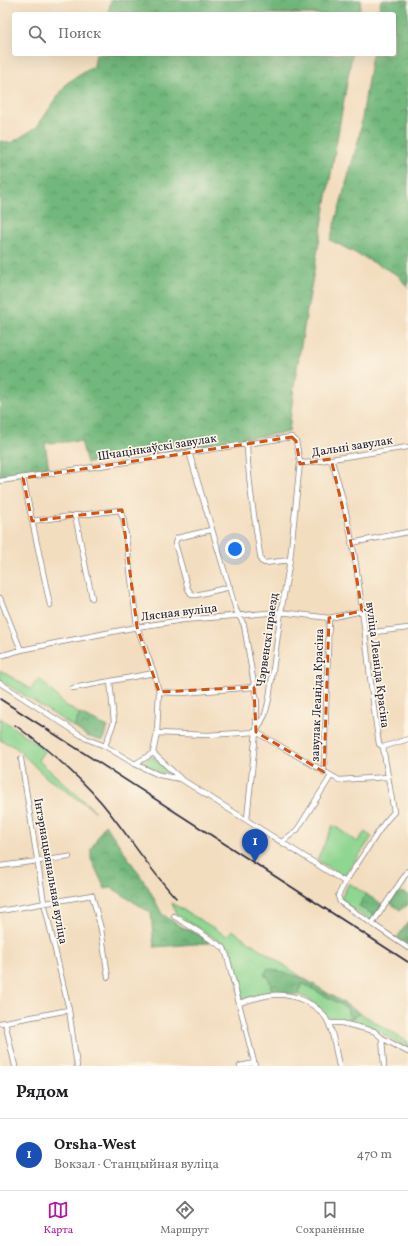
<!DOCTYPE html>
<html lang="ru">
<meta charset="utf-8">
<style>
body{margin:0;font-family:Vollkorn,serif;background:#f2f2f2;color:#202124}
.you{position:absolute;left:235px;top:549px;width:14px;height:14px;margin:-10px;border:3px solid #fff;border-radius:50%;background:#1a73e8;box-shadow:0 0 0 6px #1a73e833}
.badge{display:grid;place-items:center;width:26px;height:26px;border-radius:50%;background:#b5179e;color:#fff;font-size:13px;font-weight:700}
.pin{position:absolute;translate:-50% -33px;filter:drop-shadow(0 1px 2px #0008)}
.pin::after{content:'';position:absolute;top:21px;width:14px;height:12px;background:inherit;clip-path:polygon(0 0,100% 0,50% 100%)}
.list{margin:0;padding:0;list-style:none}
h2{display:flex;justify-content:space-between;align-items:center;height:52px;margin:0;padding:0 16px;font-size:17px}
h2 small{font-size:13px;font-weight:400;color:#757577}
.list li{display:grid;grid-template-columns:26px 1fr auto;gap:12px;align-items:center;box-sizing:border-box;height:72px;padding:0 16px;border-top:1px solid #e0e0e0}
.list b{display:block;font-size:15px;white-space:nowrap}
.list p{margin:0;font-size:13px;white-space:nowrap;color:#757577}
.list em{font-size:13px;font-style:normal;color:#757577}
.icon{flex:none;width:22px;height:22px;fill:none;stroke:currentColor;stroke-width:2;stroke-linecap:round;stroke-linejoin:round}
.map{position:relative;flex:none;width:408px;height:1066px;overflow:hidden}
.search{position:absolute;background:#fff;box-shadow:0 4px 16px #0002;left:12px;right:12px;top:12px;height:44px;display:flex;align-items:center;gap:10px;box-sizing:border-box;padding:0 14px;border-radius:4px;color:#757577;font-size:15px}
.sheet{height:124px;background:#fff}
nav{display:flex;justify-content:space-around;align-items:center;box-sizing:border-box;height:56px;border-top:1px solid #e0e0e0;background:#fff;font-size:11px;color:#757577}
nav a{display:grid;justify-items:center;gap:2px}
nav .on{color:#b5179e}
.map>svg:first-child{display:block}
.green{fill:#8ed691;stroke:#587c66}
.forest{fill:url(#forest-crowns);stroke:#4a6c5b}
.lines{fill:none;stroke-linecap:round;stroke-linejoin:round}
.minor-casing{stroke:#8a807d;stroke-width:6}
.minor{stroke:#fff;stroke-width:4.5}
.rail{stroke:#22223b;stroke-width:1.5}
.marked{fill:none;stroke:#d45411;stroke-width:3;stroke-dasharray:8 5;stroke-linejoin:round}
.labels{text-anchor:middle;stroke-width:3.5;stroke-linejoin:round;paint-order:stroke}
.street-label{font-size:12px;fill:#22223b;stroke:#fcf5e5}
</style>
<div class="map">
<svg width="408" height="1066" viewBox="0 0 408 1066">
<defs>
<pattern id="forest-crowns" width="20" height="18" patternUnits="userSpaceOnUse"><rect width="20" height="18" fill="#72b77b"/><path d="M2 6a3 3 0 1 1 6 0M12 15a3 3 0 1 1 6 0" fill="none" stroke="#5d9466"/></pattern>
</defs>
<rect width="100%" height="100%" fill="#fcf5e5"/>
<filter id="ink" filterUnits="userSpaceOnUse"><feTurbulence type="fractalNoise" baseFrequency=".025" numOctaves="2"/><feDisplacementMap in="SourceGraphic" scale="8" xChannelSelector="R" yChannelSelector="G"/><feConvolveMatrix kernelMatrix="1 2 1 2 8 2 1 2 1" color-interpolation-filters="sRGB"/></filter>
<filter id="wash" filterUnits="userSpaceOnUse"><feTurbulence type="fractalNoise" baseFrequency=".012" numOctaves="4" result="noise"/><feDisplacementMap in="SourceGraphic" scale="16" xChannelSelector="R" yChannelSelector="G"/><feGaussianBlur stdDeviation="0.9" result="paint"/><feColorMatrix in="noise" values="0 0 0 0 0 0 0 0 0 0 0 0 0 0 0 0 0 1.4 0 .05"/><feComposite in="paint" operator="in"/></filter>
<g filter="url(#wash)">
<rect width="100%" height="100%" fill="#f3ddbf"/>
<path class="green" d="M 0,670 L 31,689 L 39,678 L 66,706 L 80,714 L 74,727 L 0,680 Z
M 0,718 L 45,750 L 38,760 L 95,811 L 47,778 L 15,747 L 0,740 Z
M 150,757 L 153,757 L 172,774 L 161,773 L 143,765 L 143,762 Z
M 333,825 L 357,842 L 365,832 L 372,837 L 345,875 L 342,876 L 317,860 Z
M 349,883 L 366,894 L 359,906 L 375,916 L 372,921 L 346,905 L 341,898 Z
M 172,903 L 227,936 L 232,930 L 303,978 L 286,974 L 269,978 L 272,991 L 244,999 L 241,998 L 230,948 L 176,914 Z
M 302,983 L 347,1008 L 350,1019 L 360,1013 L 408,1042 L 408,1049 L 373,1028 L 329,1018 L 310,999 L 298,995 Z"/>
<path class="forest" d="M 111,0 L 361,0 L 359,14 L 108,14 Z
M 381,0 L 408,0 L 408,288 L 398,275 L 330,240 L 359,138 L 372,54 L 394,54 L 394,14 L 378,14 Z
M 96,54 L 352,54 L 294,385 L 289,432 L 87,463 L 81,441 L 45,443 L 49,470 L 16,476 L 0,476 L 0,141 L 11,143 L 37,127 L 67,83 L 94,66 Z
M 80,714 L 108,727 L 102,741 L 87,736 L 74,727 Z
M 105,824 L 148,887 L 162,914 L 180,926 L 208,939 L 209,943 L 154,947 L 151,913 L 112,888 L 105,889 L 91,859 L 91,849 Z
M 398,891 L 408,895 L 408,905 L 400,910 L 390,903 Z
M 366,894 L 383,905 L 375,916 L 359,906 Z
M 408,922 L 408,945 L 397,938 Z
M 268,968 L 303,978 L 360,1013 L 350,1019 L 347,1008 L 302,983 L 298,995 L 272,991 L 269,978 L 264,975 Z"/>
</g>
<g filter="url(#ink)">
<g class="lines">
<defs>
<path id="minor" d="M 247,443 C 248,483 255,522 261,561 L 265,563 L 290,560
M 189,452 L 236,610 L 244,625 L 257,702 L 256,731
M 331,459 C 362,550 364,650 379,744 L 383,747 L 394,812 L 385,822 L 345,882
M 300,462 L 306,463 L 408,447
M 23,478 L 50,605
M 0,481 L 292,437 L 296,441 L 300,462 L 290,560 L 281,612 L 269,699 L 265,715 L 256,732 L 247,819
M 75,515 L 92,598
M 32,521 L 120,510 L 124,521 L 137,627 L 154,673 L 159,692 L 157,733 L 153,753 L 181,779 L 345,882 L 338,896 L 340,902 L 408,948
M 211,530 L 177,538 L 175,543 L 188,589 L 192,595 L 196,595 L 230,587
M 351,543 L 408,532
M 0,598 L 21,650
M 366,633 L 408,628
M 0,656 L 21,650 L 137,627 L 183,620 L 281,612 L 329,618 L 362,611
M 0,683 L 87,739 L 105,746 L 135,764 L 159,775 L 181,779
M 73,688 L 154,673
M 159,692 L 182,693 L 254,687
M 256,732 L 339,780 L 388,777
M 157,733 L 208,735 L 256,732
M 105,746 L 114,722 L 110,681
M 383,747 L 408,739
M 21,759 L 44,902 L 69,1010 L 77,1066
M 135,764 L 153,753
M 324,772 L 329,618
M 283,841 L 297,830 L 331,776
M 0,866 L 69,857
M 0,911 L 92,895 L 101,929 L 108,977
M 174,916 L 224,948 L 227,956 L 255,1066
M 372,924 L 408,871
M 239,1003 C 249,1000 261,996 272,995 C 292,993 320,1003 329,1024 C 334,1036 336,1053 339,1066
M 5,1022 L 15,1066
M 0,1023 L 69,1010
M 329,1023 L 342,1023 L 374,1031 L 382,1038 L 408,1052
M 382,1038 L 384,1066
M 240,1066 L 254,1063"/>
</defs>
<use href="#minor" class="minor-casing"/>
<use href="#minor" class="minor"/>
<path class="rail" d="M 0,699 L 408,962
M 15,725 C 46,748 75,772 101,802 C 127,833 148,868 176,898"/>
</g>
</g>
<path class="marked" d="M 292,437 L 296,441 L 300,464 L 331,459 L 351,543 L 362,611 L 329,618 L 324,772 L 256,732 L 254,687 L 159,692 L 137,627 L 122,510 L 32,521 L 23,478 Z"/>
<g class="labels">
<g class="street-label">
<text transform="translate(352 446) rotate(-9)" y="4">Дальні завулак</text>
<text transform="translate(157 447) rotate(-9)" y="4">Шчацінкаўскі завулак</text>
<text transform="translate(179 612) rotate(-7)" y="4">Лясная вуліца</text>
<text transform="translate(267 640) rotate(-82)" y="4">Чэрвенскі праезд</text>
<text transform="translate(378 665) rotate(83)" y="4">вуліца Леаніда Красіна</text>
<text transform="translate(317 695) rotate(-88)" y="4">завулак Леаніда Красіна</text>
<text transform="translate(51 871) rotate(80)" y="4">Інтэрнацыянальная вуліца</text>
</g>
</g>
</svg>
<div class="you"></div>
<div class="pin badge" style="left:255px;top:862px;background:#1a4fb4">1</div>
<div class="search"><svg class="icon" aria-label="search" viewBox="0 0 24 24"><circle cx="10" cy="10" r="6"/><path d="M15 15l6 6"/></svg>Поиск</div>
</div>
<section class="sheet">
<h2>Рядом<small></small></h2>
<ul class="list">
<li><span class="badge" style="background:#1a4fb4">1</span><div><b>Orsha-West</b><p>Вокзал · Станцыйная вуліца</p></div><em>470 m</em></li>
</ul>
</section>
<nav>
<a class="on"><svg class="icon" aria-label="map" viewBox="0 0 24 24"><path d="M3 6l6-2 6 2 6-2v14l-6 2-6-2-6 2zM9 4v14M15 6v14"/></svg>Карта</a>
<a><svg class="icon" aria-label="directions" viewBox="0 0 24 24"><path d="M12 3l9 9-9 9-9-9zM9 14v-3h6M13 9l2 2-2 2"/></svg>Маршрут</a>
<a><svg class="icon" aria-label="saved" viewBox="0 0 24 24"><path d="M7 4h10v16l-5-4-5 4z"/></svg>Сохранённые</a>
</nav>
